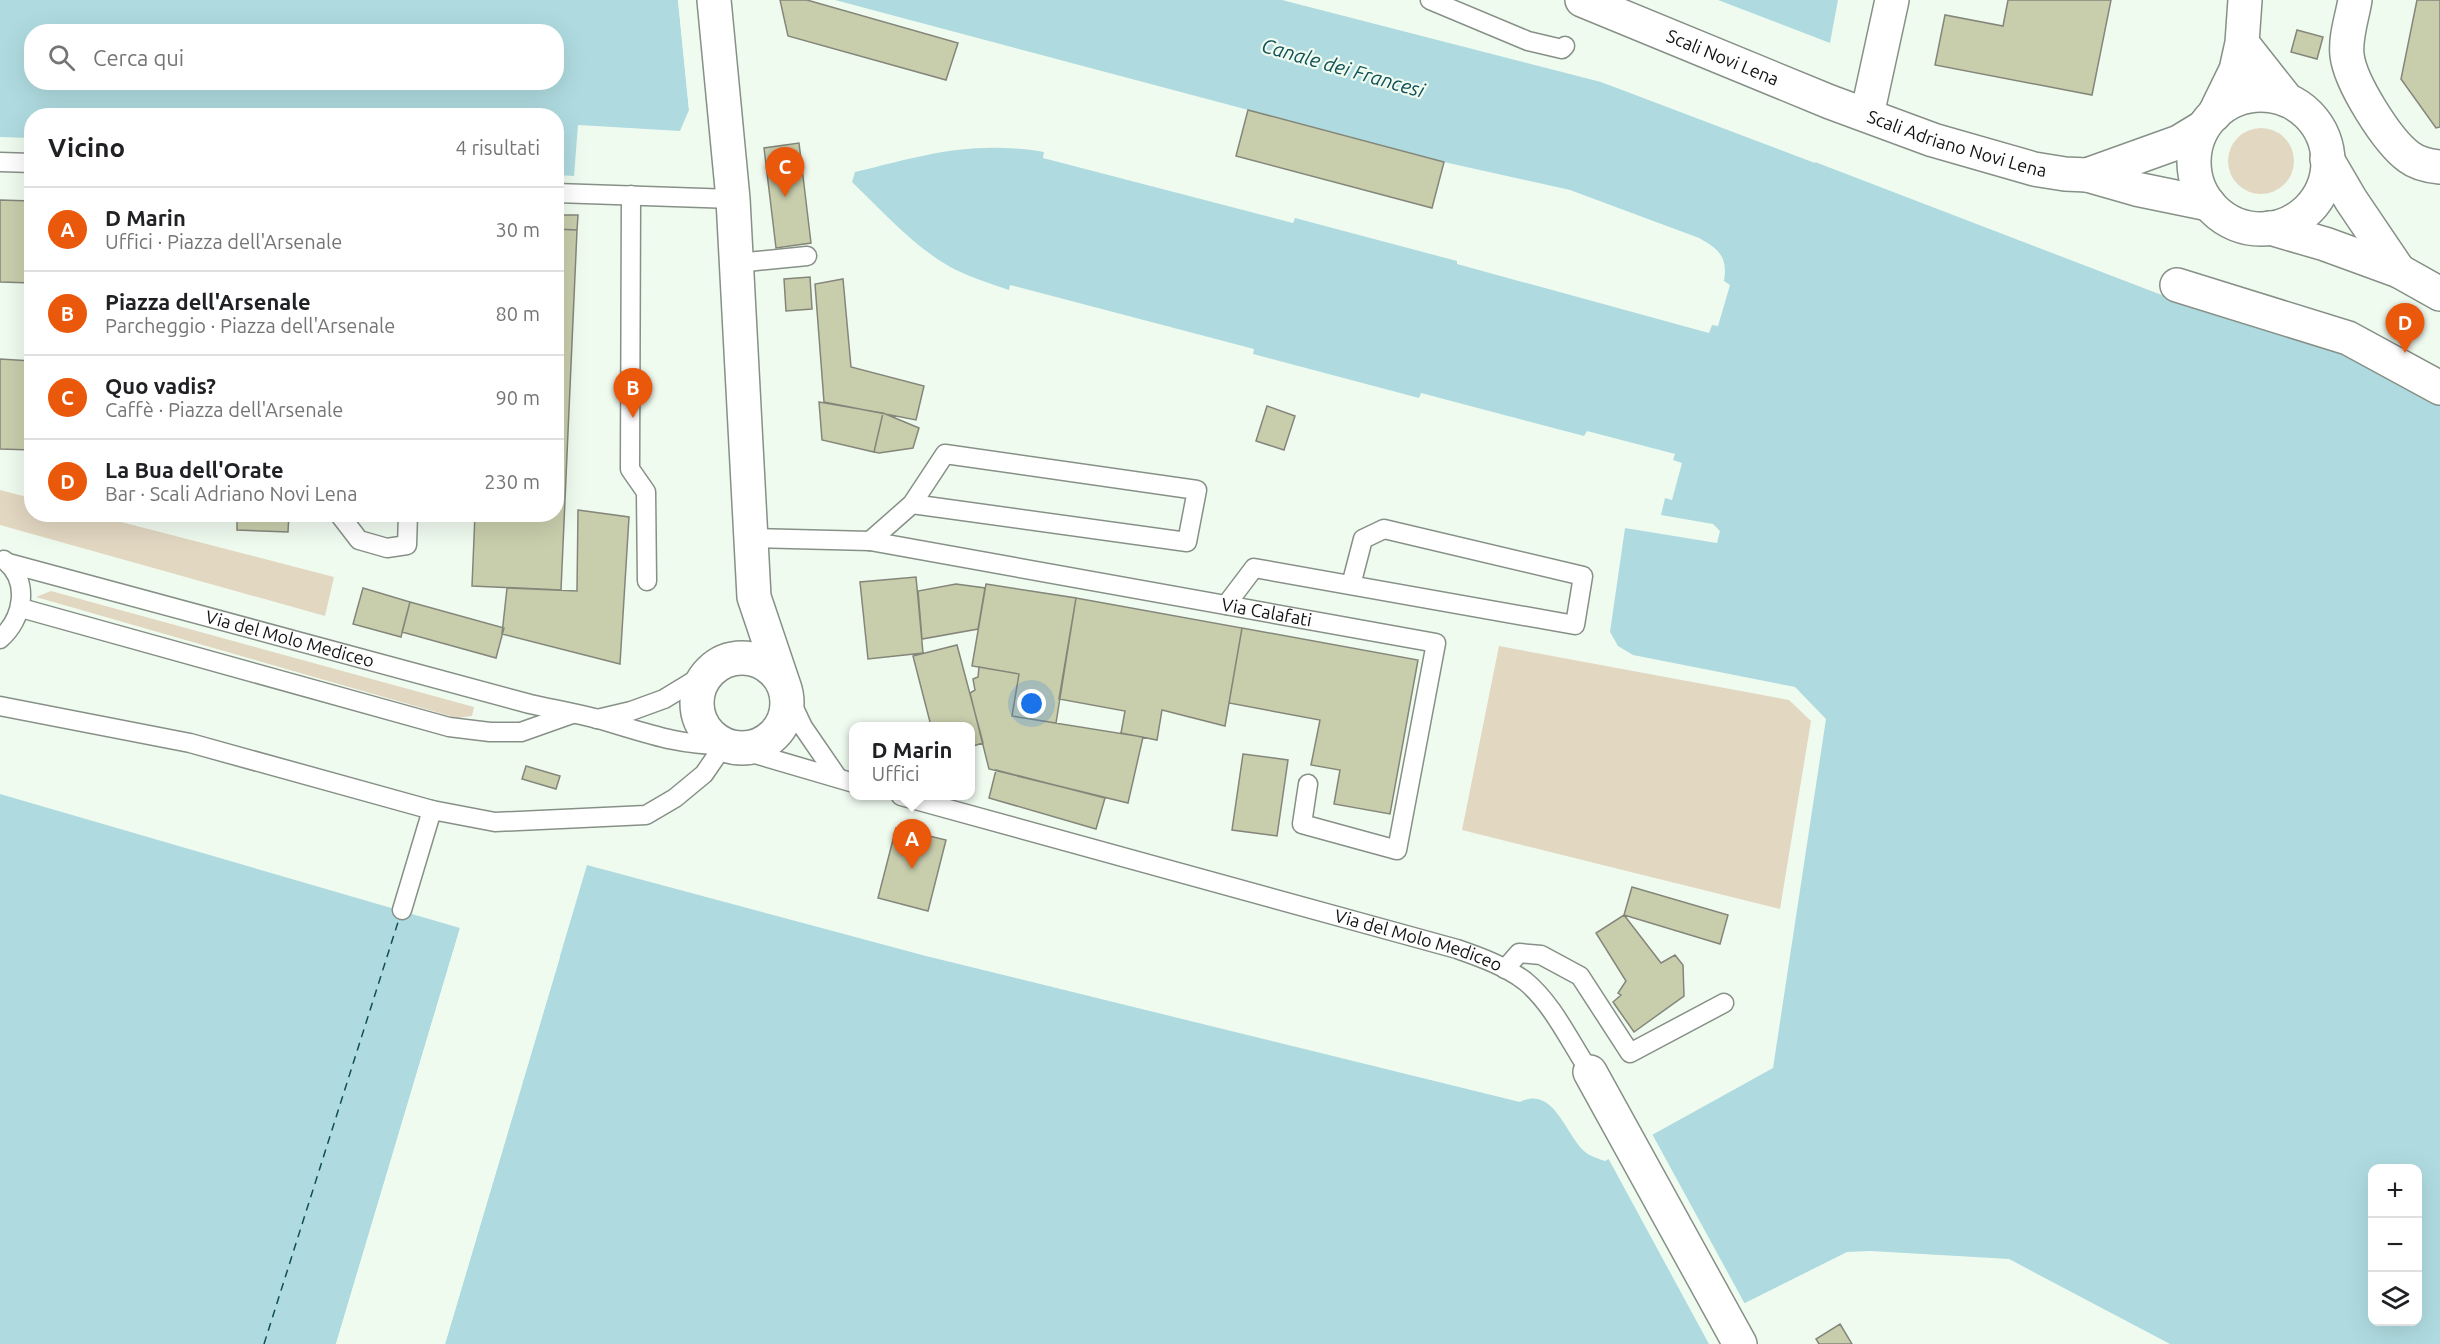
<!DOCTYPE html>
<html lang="it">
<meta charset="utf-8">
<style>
body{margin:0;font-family:Ubuntu,sans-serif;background:#f2f2f2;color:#202124}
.controls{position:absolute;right:18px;bottom:18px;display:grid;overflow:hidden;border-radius:12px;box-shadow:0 6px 24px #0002}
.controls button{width:54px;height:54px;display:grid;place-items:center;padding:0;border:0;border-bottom:2px solid #e0e0e0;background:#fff;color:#202124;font:30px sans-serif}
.you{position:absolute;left:1032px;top:704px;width:21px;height:21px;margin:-15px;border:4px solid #fff;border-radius:50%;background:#1a73e8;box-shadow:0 0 0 9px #1a73e833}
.badge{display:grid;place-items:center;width:39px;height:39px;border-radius:50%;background:#ea580c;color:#fff;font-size:20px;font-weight:700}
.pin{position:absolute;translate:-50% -50px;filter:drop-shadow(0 2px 3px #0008)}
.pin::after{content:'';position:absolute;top:32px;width:21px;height:18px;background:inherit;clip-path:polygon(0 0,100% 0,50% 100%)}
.popup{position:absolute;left:849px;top:722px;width:126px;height:78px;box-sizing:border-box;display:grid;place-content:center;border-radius:12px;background:#fff;filter:drop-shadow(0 2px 4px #0005);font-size:20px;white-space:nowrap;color:#757577}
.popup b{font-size:22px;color:#202124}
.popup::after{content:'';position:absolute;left:50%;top:100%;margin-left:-12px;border:12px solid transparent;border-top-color:#fff}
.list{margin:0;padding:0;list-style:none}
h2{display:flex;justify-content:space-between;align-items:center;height:78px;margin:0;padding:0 24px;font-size:26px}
h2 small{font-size:20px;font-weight:400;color:#757577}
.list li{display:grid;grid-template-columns:39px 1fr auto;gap:18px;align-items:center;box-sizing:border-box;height:84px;padding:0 24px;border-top:2px solid #e0e0e0}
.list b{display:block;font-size:22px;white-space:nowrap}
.list p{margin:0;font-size:20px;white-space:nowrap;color:#757577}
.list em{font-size:20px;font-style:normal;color:#757577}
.icon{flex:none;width:33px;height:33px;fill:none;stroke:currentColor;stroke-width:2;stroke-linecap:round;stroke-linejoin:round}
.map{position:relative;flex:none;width:2440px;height:1344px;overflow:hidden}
.search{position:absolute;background:#fff;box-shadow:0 6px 24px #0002;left:24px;top:24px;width:540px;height:66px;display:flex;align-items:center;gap:15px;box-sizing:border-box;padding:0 21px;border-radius:24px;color:#757577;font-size:22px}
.panel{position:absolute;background:#fff;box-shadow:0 6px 24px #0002;left:24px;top:108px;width:540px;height:414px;border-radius:24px}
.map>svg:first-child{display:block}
.green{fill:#e2d7c1}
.water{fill:#afdbe0;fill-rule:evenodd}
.pier{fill:#f0fbf0}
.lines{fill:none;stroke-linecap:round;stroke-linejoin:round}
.ferry{stroke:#0f4f55;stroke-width:1.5;stroke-dasharray:8 6;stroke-linecap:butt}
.building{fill:#c8ceac;stroke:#84867a;stroke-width:1.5}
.lane-casing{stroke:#879087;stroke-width:21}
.street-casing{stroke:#879087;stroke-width:36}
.secondary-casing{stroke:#879087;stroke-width:36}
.lane{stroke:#fff;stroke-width:18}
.street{stroke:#fff;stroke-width:33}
.secondary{stroke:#fff;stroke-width:33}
.labels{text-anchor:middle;stroke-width:4.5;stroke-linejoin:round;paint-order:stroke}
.street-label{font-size:18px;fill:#111411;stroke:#f0fbf0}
.water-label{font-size:20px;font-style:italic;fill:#0f4f55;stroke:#f0fbf0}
</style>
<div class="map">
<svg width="2440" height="1344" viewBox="0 0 2440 1344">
<rect width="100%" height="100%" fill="#f0fbf0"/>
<path class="green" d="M2228 161a33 33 0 1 1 66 0a33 33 0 1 1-66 0Z
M 0,490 L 31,498 L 32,514 L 94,515 L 334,577 L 325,616 L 0,525 Z
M 51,591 L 474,707 L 472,716 L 457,718 L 36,597 Z
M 1499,646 L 1789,700 L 1811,721 L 1780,909 L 1462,830 Z"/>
<path class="water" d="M 0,0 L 678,0 L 689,110 L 680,131 L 578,125 L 574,176 L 557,175 L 556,116 L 32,116 L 31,138 L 0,137 ZM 32,32 L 556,32 L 556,82 L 32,82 Z
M 835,0 L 1282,0 L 1601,82 L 1651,99 L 2180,302 L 2292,330 L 2440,398 L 2440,1344 L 2170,1344 L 2009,1259 L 1870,1251 L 1847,1252 L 1701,1325 L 1711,1344 L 445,1344 L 587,865 L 926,956 L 1520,1102 C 1553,1085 1565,1133 1584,1151 C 1589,1156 1597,1158 1605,1161 L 1773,1068 L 1826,719 L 1795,687 L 1633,655 L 1618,646 L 1610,632 L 1625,528 L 1717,543 L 1720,531 L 1713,524 L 1661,515 L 1665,498 L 1672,500 L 1682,463 L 1673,460 L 1675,454 L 1587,431 L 1584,436 L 1421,393 L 1419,398 L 1253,354 L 1254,349 L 1010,285 L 1009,290 C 991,284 973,278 956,270 C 917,250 884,213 852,182 L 855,172 C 925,155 970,140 1044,152 L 1043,158 L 1293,223 L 1295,218 L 1457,261 L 1457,264 L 1709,333 L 1712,325 L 1718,326 L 1730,285 L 1724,281 C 1728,257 1719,249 1699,238 L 1570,190 L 1444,162 ZM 2372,1168 L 2418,1168 L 2418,1322 L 2372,1322 Z
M 1718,0 L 1838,0 L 1830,43 Z
M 0,794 L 460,928 L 336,1344 L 0,1344 Z"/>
<path class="pier" d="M 678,0 L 682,0 L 692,106 L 689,110 Z
M 1602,79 L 1816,160 L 1815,163 L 1601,82 Z
M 460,928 L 463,929 L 339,1344 L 336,1344 Z
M 557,956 L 560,957 L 445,1344 L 442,1344 Z
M 1651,1132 L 1746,1306 L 1705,1326 L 1714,1344 L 1709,1344 L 1607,1156 Z"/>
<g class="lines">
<path class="ferry" d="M 264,1344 L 399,919"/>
</g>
<path class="building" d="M 780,0 L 807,0 L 958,43 L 946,80 L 788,36 Z
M 2008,0 L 2111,0 L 2092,95 L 1935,65 L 1945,15 L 2003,26 Z
M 2417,0 L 2440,0 L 2440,127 L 2436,128 L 2401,79 Z
M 2297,30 L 2323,37 L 2317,59 L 2291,52 Z
M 1248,110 L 1444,162 L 1432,208 L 1236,156 Z
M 799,143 L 811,243 L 776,248 L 764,148 Z
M 0,200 L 32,201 L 32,283 L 0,282 Z
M 556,215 L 578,215 L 577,230 L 556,229 Z
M 556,229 L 577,230 L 561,590 L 472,586 L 475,514 L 556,514 Z
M 810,277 L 812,309 L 786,311 L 784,279 Z
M 843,279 L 851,367 L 924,386 L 916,420 L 824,402 L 815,284 Z
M 0,359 L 32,361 L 32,450 L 0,449 Z
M 819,402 L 883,413 L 874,452 L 822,440 Z
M 1267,406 L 1295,416 L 1284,450 L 1256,441 Z
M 883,413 L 919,428 L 913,448 L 879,453 L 874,452 Z
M 578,510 L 629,517 L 620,664 L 502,634 L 507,588 L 577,591 Z
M 237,514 L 289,514 L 288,532 L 237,530 Z
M 916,577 L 923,653 L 868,659 L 860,582 Z
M 956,584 L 985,588 L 978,629 L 922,639 L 918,591 Z
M 986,584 L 1076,598 L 1056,723 L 1012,716 L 1019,674 L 972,666 Z
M 363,588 L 410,602 L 401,637 L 353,624 Z
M 1076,598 L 1242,628 L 1225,726 L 1162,710 L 1157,740 L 1121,733 L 1125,711 L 1059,699 Z
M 410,602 L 504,628 L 496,658 L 402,632 Z
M 1242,628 L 1418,660 L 1390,814 L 1334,804 L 1340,770 L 1311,765 L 1320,720 L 1229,703 Z
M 957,645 L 983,743 L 970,747 L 970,726 L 931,726 L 913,656 Z
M 979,667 L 1019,674 L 1012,716 L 1143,737 L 1128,803 L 989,769 L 970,693 L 975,690 L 973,679 L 978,677 Z
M 1243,754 L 1288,760 L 1277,836 L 1232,830 Z
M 526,766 L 560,776 L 556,789 L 522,779 Z
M 996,770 L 1105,798 L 1096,829 L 989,798 Z
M 896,828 L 946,840 L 928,911 L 878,898 Z
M 1632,887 L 1728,915 L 1720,944 L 1624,915 Z
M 1624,915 L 1661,963 L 1675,955 L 1683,965 L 1684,996 L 1634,1032 L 1613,1002 L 1621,995 L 1618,993 L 1626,981 L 1596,933 Z
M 1840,1324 L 1852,1344 L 1819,1344 L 1816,1339 Z"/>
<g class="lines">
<defs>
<g id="lane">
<path d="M 1430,0 L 1528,41 L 1562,49 L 1565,46"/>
<path d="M 0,162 L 32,163"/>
<path d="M 556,193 L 733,199"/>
<path d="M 631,195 L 630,469 L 646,492 L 647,581"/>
<path d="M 737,263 L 807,256"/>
<path d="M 339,514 L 359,540 L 387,548 L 407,545 L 408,514"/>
<path id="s1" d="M 751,538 L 870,541 L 1436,643 L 1397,850 L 1302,824 L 1308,784"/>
<path d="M 870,541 L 912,504 L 1187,542 L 1197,490 L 945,454 L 912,504"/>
<path id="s2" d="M 8,563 L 530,704 C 552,709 575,713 598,719 C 641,731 678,746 724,745"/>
<path d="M 1226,605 L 1254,568 L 1575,625 L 1583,576 L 1384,529 L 1363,539 L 1351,585"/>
<path d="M 21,608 L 449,727 L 490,732 L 521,732 L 572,714"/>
<path d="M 0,639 C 23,619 31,581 4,560"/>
<path d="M 785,689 L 803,727 L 838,778"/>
<path d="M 0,706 L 190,743 L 432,810"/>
<path d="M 597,719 L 631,711 L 664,699 L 710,671"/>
<path d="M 738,749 L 854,783"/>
<path id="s3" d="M 901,796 L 1457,949 C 1480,957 1505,966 1525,981 C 1553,1004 1570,1042 1590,1072"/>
<path d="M 402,910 L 432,810 L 495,822 L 646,815 L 675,798 L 704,774 L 724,745"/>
<path d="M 1505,969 L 1519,953 L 1541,955 L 1580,976 L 1630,1053 L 1724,1003"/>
</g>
<path id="street" d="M 714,0 L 733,199 L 754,597 L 785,689
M 2355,0 C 2352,18 2345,37 2347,55 C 2350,82 2387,141 2409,157 C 2418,164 2429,166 2440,167
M 2242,43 L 2287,100
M 1867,115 L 1892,0
M 2214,115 L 2236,70 L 2242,43 L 2245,0
M 2177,285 L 2348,338 L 2440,388
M697 703a45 45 0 1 1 90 0a45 45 0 1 1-90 0Z
M 1590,1072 L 1740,1344"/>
<g id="secondary">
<path id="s4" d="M 1582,0 L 1830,102 L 1933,140 L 2034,169 L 2065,174 L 2087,175 L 2179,142 L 2202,128"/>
<circle cx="2261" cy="162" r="67"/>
<path d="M 2327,159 L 2351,200 L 2399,271"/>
<path d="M 2087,175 L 2136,189 L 2209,204"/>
<path d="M 2270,228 L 2325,244 L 2399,271 L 2440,294"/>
</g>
</defs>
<use href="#lane" class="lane-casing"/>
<use href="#street" class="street-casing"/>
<use href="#secondary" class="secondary-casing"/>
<use href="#lane" class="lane"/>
<use href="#street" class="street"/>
<use href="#secondary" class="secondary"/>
</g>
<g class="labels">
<g class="street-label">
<text dy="6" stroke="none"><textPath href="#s4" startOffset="152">Scali Novi Lena</textPath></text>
<text dy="6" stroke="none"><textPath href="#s4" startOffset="402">Scali Adriano Novi Lena</textPath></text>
<text dy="6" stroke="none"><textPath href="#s1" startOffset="522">Via Calafati</textPath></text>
<text dy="6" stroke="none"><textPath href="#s2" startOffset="292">Via del Molo Mediceo</textPath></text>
<text dy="6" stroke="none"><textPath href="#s3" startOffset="537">Via del Molo Mediceo</textPath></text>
</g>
<g class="water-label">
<text transform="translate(1343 68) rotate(16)" y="7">Canale dei Francesi</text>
</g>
</g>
</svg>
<div class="controls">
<button>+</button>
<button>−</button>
<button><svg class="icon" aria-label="layers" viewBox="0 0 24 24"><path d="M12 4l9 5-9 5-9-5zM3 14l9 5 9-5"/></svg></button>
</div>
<div class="you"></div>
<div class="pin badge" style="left:912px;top:869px">A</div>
<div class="popup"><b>D Marin</b>Uffici</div>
<div class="pin badge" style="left:633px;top:418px">B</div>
<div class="pin badge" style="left:785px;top:197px">C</div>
<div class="pin badge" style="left:2405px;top:353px">D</div>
<div class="search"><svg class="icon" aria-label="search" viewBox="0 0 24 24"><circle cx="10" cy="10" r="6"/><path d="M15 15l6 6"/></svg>Cerca qui</div>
<section class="panel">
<h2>Vicino<small>4 risultati</small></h2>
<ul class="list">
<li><span class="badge">A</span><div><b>D Marin</b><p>Uffici · Piazza dell'Arsenale</p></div><em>30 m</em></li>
<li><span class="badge">B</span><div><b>Piazza dell'Arsenale</b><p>Parcheggio · Piazza dell'Arsenale</p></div><em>80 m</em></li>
<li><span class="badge">C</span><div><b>Quo vadis?</b><p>Caffè · Piazza dell'Arsenale</p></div><em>90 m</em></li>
<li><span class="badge">D</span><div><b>La Bua dell'Orate</b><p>Bar · Scali Adriano Novi Lena</p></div><em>230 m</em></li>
</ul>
</section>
</div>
